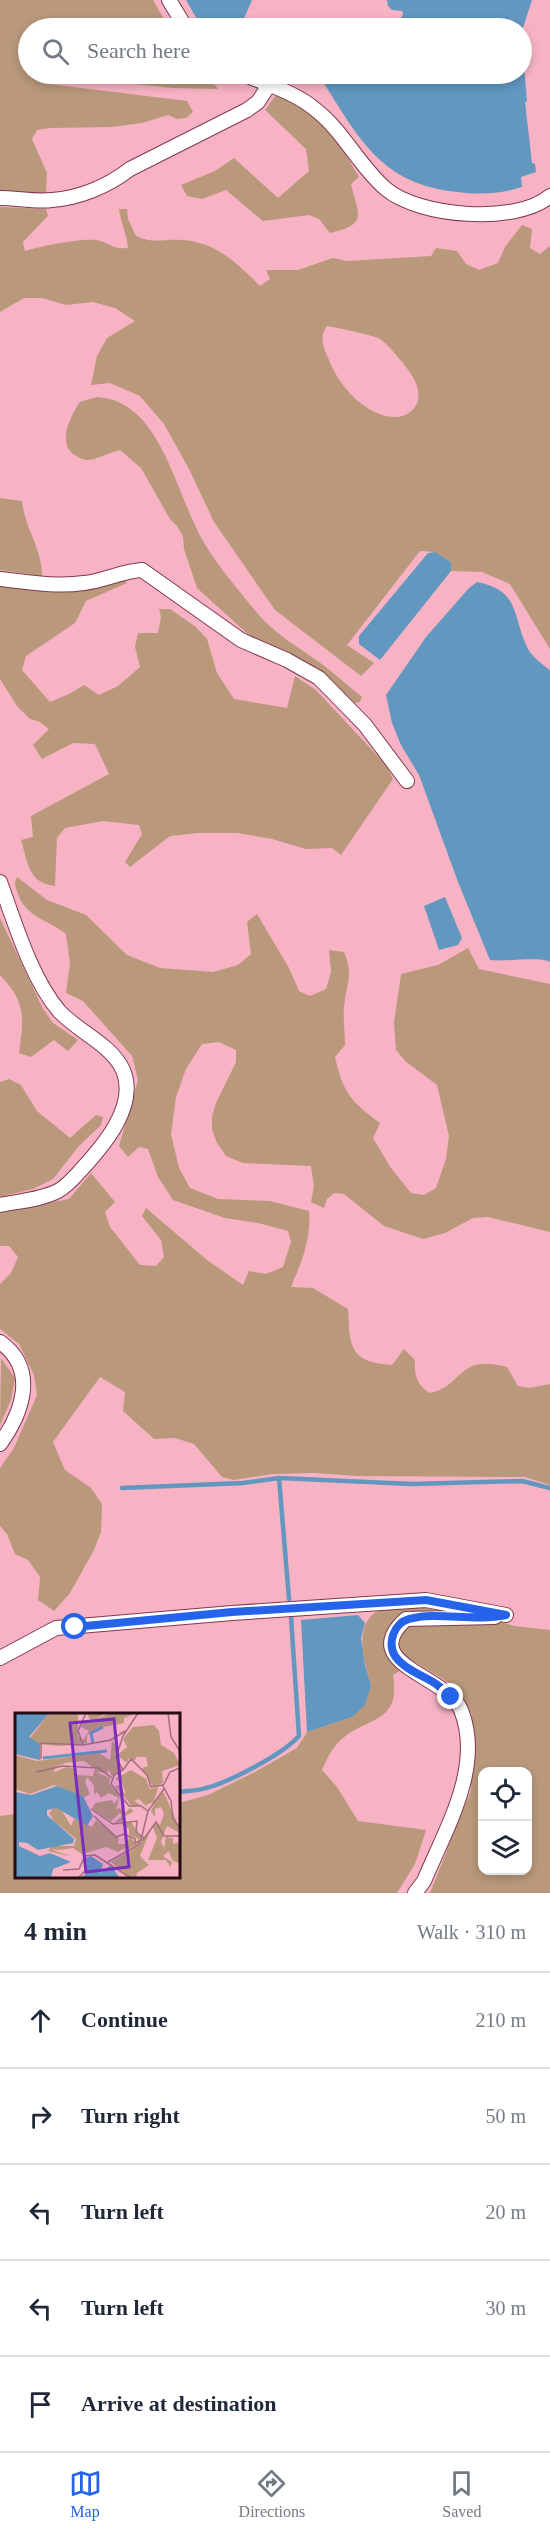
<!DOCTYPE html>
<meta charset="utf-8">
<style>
body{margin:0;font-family:Georgia,serif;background:#f6f6f7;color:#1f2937}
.controls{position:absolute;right:18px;bottom:18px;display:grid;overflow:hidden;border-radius:12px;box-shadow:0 3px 9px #0003}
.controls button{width:54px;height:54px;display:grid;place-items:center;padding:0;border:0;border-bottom:2px solid #e0e1e3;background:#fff;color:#1f2937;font:30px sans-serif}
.stop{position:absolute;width:18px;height:18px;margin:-14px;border:4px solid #2563eb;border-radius:50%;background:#fff}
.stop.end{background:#2563eb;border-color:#fff;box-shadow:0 2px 6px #0008}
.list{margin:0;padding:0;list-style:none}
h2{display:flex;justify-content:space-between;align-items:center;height:78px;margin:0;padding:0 24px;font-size:26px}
h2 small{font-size:20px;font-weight:400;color:#747a83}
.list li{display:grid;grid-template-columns:39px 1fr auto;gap:18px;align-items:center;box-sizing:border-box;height:96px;padding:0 24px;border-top:2px solid #e0e1e3}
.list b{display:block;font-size:22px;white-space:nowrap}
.list em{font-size:20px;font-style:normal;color:#747a83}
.icon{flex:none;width:33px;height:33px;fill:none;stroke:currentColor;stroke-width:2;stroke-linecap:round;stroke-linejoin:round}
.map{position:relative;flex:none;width:550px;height:1893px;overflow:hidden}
.search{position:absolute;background:#fff;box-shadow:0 3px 9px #0003;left:18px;right:18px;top:18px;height:66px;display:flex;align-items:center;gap:15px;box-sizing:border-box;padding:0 21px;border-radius:33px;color:#747a83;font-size:22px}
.sheet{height:558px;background:#fff}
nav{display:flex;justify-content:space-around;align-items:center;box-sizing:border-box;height:84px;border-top:2px solid #e0e1e3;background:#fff;font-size:16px;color:#747a83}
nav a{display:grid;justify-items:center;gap:3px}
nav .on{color:#2563eb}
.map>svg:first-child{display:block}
.green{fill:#b9987c;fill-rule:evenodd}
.water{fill:#6297c0}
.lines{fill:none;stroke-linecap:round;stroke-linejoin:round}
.stream{stroke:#6297c0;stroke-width:4.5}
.minor-casing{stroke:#80384e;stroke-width:16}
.minor{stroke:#fff;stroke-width:14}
.route{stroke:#2563eb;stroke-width:8}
.inset-river{fill:none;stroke:#6297c0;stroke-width:3}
.inset-road{fill:none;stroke:#a46f7d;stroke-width:1.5}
.view{fill:#7b2cbf;fill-opacity:0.15;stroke:#7b2cbf;stroke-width:3}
.inset-edge{fill:none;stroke:#270a13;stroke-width:3}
</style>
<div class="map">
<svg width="550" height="1893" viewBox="0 0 550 1893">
<rect width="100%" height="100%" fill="#f7b3c4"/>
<path class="green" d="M 0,0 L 153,0 L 169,28 L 28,28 L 28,74 L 207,74 L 218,89 L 173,88 L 45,75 L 49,84 L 187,101 L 193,112 L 186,118 L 177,119 L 168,115 L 142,123 L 111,127 L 50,128 L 37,130 L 32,139 L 47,173 L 46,193 L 0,192 Z
M 276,95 C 313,105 341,145 359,177 L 351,184 C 358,214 369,224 330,233 L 319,219 L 309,215 L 263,221 L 226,190 L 202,199 L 187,196 L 181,185 L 215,171 L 234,158 L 278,198 L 309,171 L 306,149 L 265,110 Z
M 0,207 L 46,209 L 48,216 L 23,242 L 25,251 C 42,246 79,238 96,240 C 109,242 112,250 128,248 C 127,235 121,223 119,209 L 127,209 L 128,219 L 136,236 C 154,244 163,239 182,240 C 216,242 237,263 260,286 L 270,279 L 266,270 L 298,270 L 333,258 L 347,261 L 431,256 L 436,248 L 457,251 L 466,264 L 479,270 L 498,263 L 505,247 L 522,225 L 532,229 L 530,248 L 540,254 L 550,246 L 550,649 L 510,584 L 482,572 L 451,571 L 451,562 L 435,552 L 420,551 L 347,645 L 374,663 L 361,676 L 275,610 L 214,522 L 189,469 L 164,424 L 140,396 L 110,383 L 91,385 L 97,356 L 107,338 L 135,321 L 115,308 L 93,302 L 66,305 L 42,298 L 24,298 L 0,312 ZM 327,326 C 334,327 376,336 380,339 C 388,344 396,355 402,362 C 407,368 412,375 415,381 C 427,406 406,423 382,415 C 358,407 338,383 329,360 C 324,348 318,338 327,326 Z
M 97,397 C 161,400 176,495 203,541 C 216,564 241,593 258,614 C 275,634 298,647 319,662 C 334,673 348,686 362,697 L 360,702 L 355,703 L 326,677 L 301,660 L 250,636 L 197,588 L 184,549 L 183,536 L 177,526 L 170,519 L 141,468 L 120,450 C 110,452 97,460 87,460 C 85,460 80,458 78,457 C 55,447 70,416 80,402 Z
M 0,498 L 22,501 C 25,529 42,548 42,576 L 0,570 Z
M 123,578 L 127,583 L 86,601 L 75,623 L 26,656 L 22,670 L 50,702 L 69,694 L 84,685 L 99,695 L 118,686 L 140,667 L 135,647 L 138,633 L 158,633 L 161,617 L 159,609 L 170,609 L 196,627 L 207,639 L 217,673 L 234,699 L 287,708 L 295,676 L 316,690 L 386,765 L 393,779 L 341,855 L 332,848 L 306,849 L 272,839 L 238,833 L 197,833 L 170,836 L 130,867 L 125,862 L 142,834 L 139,825 L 103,821 L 65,828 L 57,838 L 55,886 C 28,883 28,863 21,840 L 33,837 L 31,816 L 109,774 L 95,744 L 73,743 L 42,759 L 33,745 L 49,729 L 40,722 L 30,719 L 17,706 L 0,679 L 0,586 L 74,590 Z
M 17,877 L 47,900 L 86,915 L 127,955 L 160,968 L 213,972 L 238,965 L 251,954 L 247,922 L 257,914 L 289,968 L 299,991 L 310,996 L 326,989 L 331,972 L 329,950 L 344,952 C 354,975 346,985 344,1007 C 343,1020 345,1033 345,1045 L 335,1057 C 343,1092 350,1101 380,1123 L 373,1138 L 391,1168 L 411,1193 L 424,1195 L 436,1188 L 446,1159 L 449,1136 L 437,1085 L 405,1061 L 396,1050 L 394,1023 L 401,974 L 438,965 L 468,948 L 479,969 L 550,984 L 550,1232 L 488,1217 L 473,1218 L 445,1233 L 423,1239 L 384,1226 L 344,1194 L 334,1193 L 327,1199 L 324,1208 L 311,1202 L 314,1186 L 311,1166 L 243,1163 L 226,1156 L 217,1143 L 212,1129 L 212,1116 L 216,1103 L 236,1062 L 236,1050 L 219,1042 L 202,1044 L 186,1069 L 176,1097 L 171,1134 L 179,1168 L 190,1188 L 218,1199 L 270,1201 L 309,1211 C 311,1240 302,1261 291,1287 L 313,1288 L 348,1309 C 350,1345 348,1362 392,1365 L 404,1349 L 415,1360 C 414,1376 417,1384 429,1393 C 464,1387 456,1353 507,1367 L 518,1386 L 530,1388 L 550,1384 L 550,1485 L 525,1477 L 356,1476 L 315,1473 L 273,1474 L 234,1480 L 222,1477 L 194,1444 L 175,1438 L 154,1439 L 123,1411 L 125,1392 L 100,1377 L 53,1442 L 65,1470 L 91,1488 L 102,1504 L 101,1532 L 94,1550 L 70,1593 L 54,1611 L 38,1600 L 40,1577 L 28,1560 L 15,1554 L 7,1534 L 0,1526 L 0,1468 L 14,1448 L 37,1395 L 34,1375 L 19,1344 L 0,1329 L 0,1284 L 11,1273 L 18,1257 L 9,1246 L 0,1246 L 0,1213 L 69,1199 L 91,1173 L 115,1202 L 105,1212 L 110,1227 L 140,1265 L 156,1266 L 164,1257 L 161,1240 L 142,1216 L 146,1208 L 207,1260 L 243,1285 L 249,1271 L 266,1274 L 283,1267 L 291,1242 L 288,1231 L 258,1223 L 225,1218 L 173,1200 L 158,1177 L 148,1149 L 139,1147 L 128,1157 L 119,1146 L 138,1080 L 132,1056 L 83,1001 L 66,993 L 70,963 L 66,934 C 47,919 24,917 17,891 C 15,885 14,883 17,877 Z
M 0,918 L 43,1009 L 53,1023 L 78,1040 L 68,1051 L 54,1040 L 31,1057 L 19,1053 C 24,1017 26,1002 0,975 Z
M 9,1079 L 21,1085 L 37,1111 L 70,1138 L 96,1115 L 103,1117 L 101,1125 L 79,1146 L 53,1179 L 33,1189 L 0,1197 L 0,1082 Z
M 1,1358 L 15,1378 L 11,1400 L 0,1425 Z
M 423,1605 L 469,1611 L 514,1626 L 550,1630 L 550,1893 L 430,1893 L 471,1790 L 472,1715 L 459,1689 L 415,1662 L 393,1675 C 401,1723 370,1716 343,1738 C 332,1747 327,1759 322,1770 L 337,1787 L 358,1821 L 426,1830 L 415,1864 L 397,1893 L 0,1893 L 0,1816 L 16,1814 L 16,1876 L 178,1876 L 179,1803 L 208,1795 L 253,1773 L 297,1748 L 307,1732 L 352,1717 L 371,1685 C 363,1658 350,1614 390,1607 C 400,1605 412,1606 423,1605 ZM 482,1772 L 528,1772 L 528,1870 L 482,1870 Z"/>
<path class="water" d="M 186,0 L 252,0 L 240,28 L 202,28 Z
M 387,0 L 532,0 L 522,31 L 522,28 L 385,28 L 392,19 L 401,18 L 403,14 L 402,11 L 392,10 L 388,6 Z
M 522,43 L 527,101 L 525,102 L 532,163 L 535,164 L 536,172 L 521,177 L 522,187 C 500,194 481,195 458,192 C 382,185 359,139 322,80 L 328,74 L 522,74 Z
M 435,552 L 451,562 L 451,571 L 380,660 L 359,644 L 359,636 L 428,553 Z
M 477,582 C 520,590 512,615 527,647 C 531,656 542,664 550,670 L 550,962 C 540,956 506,962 490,960 L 458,882 L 419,775 L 401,745 L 392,723 L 386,695 L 426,637 L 469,588 Z
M 445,897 L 462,938 L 458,945 L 439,950 L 424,906 Z
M 358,1615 L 365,1623 L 361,1638 L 365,1665 L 371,1685 L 365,1705 L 352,1717 L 307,1732 L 301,1620 Z"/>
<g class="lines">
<path class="stream" d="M 279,1478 L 289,1599
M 122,1488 L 243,1483 L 279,1478 L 412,1484 L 522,1481 L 550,1488
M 178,1792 C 187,1791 198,1791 206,1788 C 230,1782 283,1754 299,1736 L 291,1617"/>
<defs>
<path id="minor" d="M 169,0 L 186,28
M 243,74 C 268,85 295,92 316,110 C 344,132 359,166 386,189 C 419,217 516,225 550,196
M 0,198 C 17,198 35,202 52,200 C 80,198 108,186 130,169 L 247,110 L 258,102 L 269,85
M 0,579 C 28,582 56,587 84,583 C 104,581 122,571 142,570 L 241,640 L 287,660 L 319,678 L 365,725 L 407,781
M 0,882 C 15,923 31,978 59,1011 C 77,1031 111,1044 123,1070 C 138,1106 104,1145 81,1170 C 74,1178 67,1186 58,1191 C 40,1200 19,1201 0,1205
M 0,1342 C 38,1369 23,1412 0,1444
M 0,1658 L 56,1628 L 232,1613 L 426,1600 L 506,1615
M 415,1893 L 424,1881 C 445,1830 484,1767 461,1710 C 447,1675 356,1664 406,1619 L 495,1617"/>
</defs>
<use href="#minor" class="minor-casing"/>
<use href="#minor" class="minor"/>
</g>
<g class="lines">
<path class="route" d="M 75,1627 L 232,1612 L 426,1600 L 506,1615 C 474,1622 437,1611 409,1619 C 394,1623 387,1643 395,1656 C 403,1668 421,1675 433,1682 C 440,1686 445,1692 451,1697"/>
</g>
<g transform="translate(15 1713)">
<rect width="165" height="165" fill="#f7b3c4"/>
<path d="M 34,0 L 63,0 L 63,23 L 68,27 L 74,18 L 66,14 L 69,7 L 75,7 L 72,0 L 90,0 L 81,7 L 94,0 L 121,0 L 109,5 L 109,10 L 83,15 L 72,22 L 72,30 L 44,33 L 23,31 L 15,25 ZM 139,12 L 144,18 L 146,32 L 159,40 L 165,52 L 147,58 L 148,70 L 138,74 L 127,55 L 133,53 L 131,44 L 121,44 L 120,48 L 114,45 L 112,50 L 102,42 L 112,34 L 108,26 L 118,14 ZM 97,28 L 104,35 L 103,56 L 108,55 L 97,63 L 93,56 L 93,60 L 81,59 L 95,65 L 94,71 L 105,83 L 101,96 L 105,95 L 109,101 L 115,95 L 119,98 L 109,104 L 111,108 L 99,110 L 107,103 L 105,100 L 96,108 L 77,96 L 80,90 L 97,87 L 99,91 L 104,85 L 94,80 L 86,85 L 82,79 L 79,82 L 79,72 L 72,64 L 70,69 L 75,81 L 70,84 L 39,72 L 15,81 L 0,76 L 0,42 L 22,48 L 84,40 L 95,47 ZM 69,48 L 80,56 L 78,63 L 60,62 L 61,56 L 52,54 L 39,59 L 40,54 L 51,50 ZM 116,57 L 131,66 L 135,76 L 143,74 L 139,89 L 131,92 L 134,96 L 124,86 L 119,88 L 126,92 L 117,93 L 100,73 L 104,72 L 111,82 L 107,69 L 100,66 ZM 145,80 L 149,80 L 165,116 L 165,120 L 152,113 L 146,129 L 149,135 L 151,124 L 158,125 L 158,131 L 165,129 L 165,151 L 157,147 L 154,138 L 148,143 L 157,149 L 155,154 L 151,147 L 133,147 L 142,125 L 138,114 L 140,110 L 145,112 L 149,101 L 146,94 L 140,96 L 140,104 L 136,98 ZM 40,94 L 47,98 L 56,113 L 59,106 L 77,114 L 81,107 L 104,125 L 103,131 L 110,131 L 115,124 L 121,131 L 124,126 L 114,122 L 114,116 L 106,111 L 116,109 L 127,125 L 125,130 L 109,138 L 110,135 L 103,139 L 91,134 L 67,141 L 58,135 L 44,137 L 35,136 L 58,144 L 33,138 L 37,133 L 59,133 L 61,126 L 39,108 L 34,100 ZM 136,116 L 125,143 L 134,152 L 122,160 L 121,164 L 126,165 L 113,163 L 96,149 L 125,132 Z" fill="#b9987c" fill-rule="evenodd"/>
<path d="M 0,0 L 34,0 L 14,24 L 25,31 L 25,47 L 0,41 ZM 42,73 L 68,83 L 78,103 L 72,113 L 42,95 L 32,97 L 32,102 L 59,126 L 58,130 L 23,137 L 12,130 L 4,129 L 4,133 L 25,143 L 35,140 L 56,149 L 38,156 L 36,165 L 0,165 L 0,79 L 16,82 ZM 76,143 L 88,151 L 85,160 L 96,152 L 104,164 L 65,165 L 72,160 L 71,145 Z" fill="#6297c0"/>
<path class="inset-river" d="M 78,30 L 76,20 L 88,14M 28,45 L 92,38"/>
<path class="inset-road" d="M 123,0 L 108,23 L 101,44 L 108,57 L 99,62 L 96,71 L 114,93 L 126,93 L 133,98 L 149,76M 153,0 L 156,24 L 165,38M 68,31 L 63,18 L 71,0M 26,46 L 26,30 L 68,32 L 96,27 L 110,18M 165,55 L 155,59 L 148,73 L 156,88 L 158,106 L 165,115M 108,57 L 116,46 L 132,62 L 136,74 L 148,72M 21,59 L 48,53 L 83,55 L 97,65M 76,96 L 98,111 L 122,108 L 121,119 L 129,125M 79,103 L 101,124 L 109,121 L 120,126 L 120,130 L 128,127 L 141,109 L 149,123 L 165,123M 93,149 L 125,131 L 133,98M 48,157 L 64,156 L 70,143 L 80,142 L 116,165M 63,165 L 71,157 L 69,144"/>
<path class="view" d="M 99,6 L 114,154 L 71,159 L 55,10 Z"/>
<rect width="165" height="165" class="inset-edge"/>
</g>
</svg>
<div class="controls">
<button><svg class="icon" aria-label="locate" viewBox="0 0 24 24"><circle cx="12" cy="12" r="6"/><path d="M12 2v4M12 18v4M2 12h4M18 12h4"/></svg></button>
<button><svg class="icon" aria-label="layers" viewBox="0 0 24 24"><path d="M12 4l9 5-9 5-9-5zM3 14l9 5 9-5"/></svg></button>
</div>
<div class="stop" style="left:75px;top:1627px"></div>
<div class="stop end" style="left:451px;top:1697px"></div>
<div class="search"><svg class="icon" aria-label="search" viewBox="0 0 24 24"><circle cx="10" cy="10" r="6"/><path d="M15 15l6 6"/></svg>Search here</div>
</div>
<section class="sheet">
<h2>4 min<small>Walk · 310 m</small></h2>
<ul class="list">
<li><svg class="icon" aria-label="ahead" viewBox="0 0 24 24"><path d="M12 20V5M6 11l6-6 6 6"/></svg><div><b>Continue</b></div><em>210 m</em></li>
<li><svg class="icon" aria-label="right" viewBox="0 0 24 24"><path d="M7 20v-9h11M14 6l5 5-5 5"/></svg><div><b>Turn right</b></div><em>50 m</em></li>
<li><svg class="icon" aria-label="left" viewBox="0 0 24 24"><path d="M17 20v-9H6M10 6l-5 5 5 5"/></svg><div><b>Turn left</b></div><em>20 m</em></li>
<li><svg class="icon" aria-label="left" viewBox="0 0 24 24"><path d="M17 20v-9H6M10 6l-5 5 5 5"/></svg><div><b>Turn left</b></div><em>30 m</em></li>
<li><svg class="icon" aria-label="arrive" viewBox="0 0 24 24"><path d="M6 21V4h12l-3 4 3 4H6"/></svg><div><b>Arrive at destination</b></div></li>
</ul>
</section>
<nav>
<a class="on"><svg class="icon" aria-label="map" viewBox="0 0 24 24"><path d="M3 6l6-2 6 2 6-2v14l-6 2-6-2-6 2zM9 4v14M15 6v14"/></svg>Map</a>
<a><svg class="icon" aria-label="directions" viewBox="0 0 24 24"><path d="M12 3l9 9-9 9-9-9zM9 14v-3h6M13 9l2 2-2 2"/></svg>Directions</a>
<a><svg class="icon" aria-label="saved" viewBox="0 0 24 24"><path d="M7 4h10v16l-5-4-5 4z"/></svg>Saved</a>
</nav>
